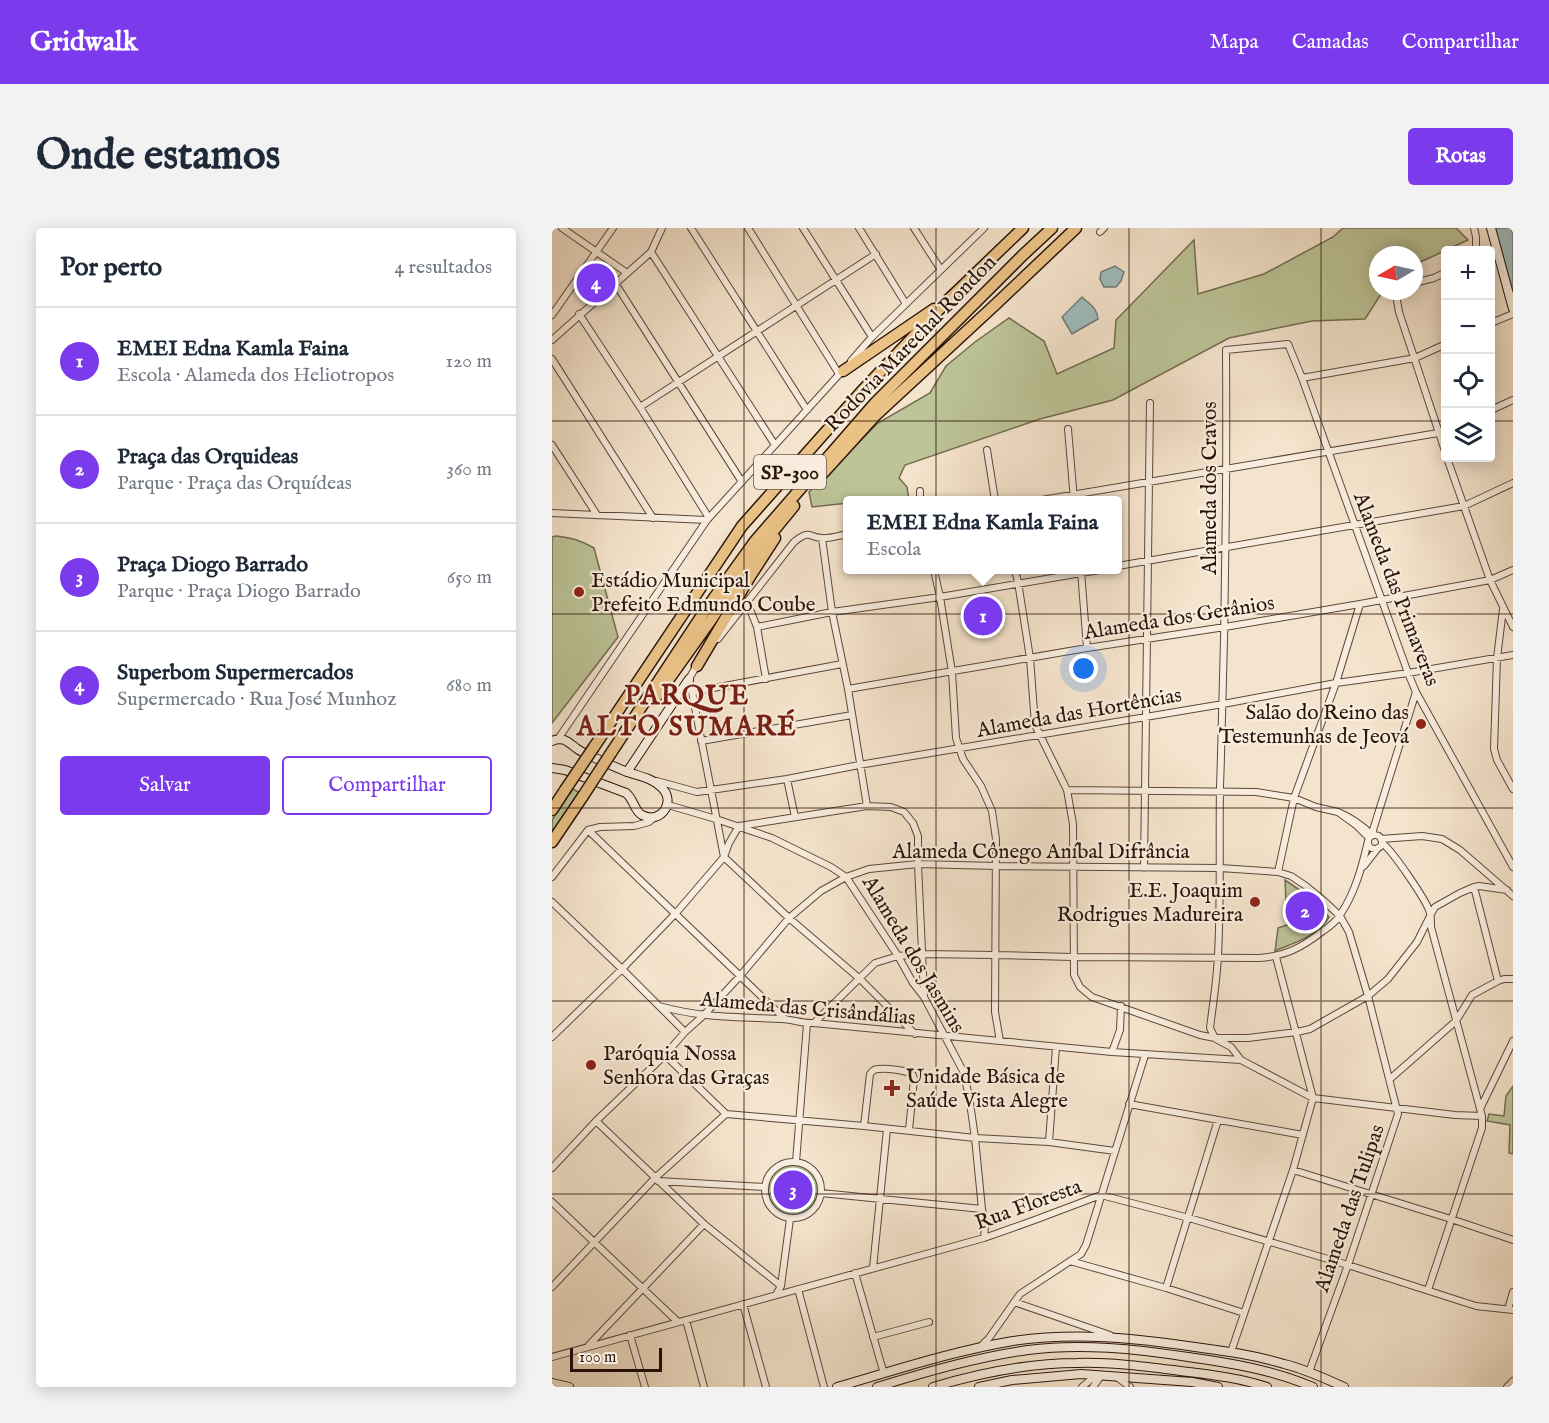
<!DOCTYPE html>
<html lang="pt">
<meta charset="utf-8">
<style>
body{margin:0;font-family:"IM FELL English",serif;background:#f2f2f3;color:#1f2937}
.controls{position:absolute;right:18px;top:18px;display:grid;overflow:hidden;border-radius:6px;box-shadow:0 3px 15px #0003}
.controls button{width:54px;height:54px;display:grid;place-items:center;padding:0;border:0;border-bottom:2px solid #e0e1e3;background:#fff;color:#1f2937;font:30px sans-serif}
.compass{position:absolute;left:817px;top:18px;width:54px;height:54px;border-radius:50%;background:#fff;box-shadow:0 3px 15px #0003;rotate:261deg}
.scale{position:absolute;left:18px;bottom:15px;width:92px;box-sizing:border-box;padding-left:6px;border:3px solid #2a1409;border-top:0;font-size:16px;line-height:21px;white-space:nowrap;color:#2a1409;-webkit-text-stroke:4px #f8edde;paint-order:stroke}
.you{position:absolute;left:532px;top:441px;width:21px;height:21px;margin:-15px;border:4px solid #fff;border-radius:50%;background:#1a73e8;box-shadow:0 0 0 9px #1a73e833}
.badge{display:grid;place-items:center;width:39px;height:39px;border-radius:50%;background:#7c3aed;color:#fff;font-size:20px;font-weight:700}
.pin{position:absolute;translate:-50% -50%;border:3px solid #fff;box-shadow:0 2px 6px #0006}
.popup{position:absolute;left:291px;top:268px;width:279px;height:78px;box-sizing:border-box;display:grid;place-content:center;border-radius:6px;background:#fff;filter:drop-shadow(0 2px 4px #0005);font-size:20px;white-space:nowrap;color:#747a83}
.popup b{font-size:22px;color:#1f2937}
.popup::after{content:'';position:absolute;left:50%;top:100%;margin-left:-12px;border:12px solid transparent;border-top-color:#fff}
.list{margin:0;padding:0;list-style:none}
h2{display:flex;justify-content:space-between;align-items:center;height:78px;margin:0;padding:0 24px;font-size:26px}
h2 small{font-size:20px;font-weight:400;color:#747a83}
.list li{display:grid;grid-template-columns:39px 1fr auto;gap:18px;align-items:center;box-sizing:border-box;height:108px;padding:0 24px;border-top:2px solid #e0e1e3}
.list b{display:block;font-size:22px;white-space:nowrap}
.list p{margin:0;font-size:20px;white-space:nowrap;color:#747a83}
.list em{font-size:20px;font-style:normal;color:#747a83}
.actions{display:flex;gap:12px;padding:18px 24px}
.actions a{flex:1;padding:14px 0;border:2px solid #7c3aed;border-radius:6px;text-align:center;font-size:21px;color:#7c3aed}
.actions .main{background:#7c3aed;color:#fff}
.icon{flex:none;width:33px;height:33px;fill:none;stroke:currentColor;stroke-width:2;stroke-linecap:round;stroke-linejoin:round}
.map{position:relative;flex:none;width:961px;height:1159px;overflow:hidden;border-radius:6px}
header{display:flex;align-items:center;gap:36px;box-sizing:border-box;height:84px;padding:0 30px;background:#7c3aed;color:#fff}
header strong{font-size:28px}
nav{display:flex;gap:33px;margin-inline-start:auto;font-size:21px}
.intro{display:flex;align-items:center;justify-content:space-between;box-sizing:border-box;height:144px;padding:0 36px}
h1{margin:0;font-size:42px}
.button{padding:15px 27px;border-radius:6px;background:#7c3aed;color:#fff;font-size:21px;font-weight:700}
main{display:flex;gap:36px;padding:0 36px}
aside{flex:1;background:#fff;border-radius:6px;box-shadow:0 3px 15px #0003}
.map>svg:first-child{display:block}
.green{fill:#bcc498;stroke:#736c50;stroke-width:1.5}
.water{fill:#9ebdbf;stroke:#707976;stroke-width:1.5}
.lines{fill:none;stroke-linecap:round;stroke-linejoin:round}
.street-casing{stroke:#5d483a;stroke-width:8}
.secondary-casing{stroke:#2a1409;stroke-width:10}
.highway-casing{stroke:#2a1409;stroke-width:13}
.street{stroke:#f8edde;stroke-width:6}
.secondary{stroke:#f8edde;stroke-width:8}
.highway{stroke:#eac286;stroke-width:10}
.highway-bridge-casing{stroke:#2a1409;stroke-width:13;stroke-linecap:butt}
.highway-bridge{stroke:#eac286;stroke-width:10}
.grid{fill:none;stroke:#2a1409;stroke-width:1.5;stroke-opacity:0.55}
.poi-dot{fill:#8f2418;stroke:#f8edde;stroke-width:2}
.labels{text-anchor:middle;stroke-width:4.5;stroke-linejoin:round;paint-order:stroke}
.shield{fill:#f8edde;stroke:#685549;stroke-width:1.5}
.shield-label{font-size:20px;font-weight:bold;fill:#2a1409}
.street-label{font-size:21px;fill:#2a1409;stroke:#f8edde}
.poi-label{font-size:21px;fill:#2a1409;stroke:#f8edde;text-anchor:start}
.district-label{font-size:27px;font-weight:bold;letter-spacing:1.5px;fill:#7a1f14;stroke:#f8edde}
</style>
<header>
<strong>Gridwalk</strong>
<nav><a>Mapa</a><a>Camadas</a><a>Compartilhar</a></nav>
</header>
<div class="intro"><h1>Onde estamos</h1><a class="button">Rotas</a></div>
<main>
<aside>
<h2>Por perto<small>4 resultados</small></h2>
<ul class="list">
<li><span class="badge">1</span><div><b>EMEI Edna Kamla Faina</b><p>Escola · Alameda dos Heliotropos</p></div><em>120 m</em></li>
<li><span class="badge">2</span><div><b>Praça das Orquideas</b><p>Parque · Praça das Orquídeas</p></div><em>360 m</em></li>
<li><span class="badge">3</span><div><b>Praça Diogo Barrado</b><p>Parque · Praça Diogo Barrado</p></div><em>650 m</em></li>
<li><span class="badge">4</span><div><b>Superbom Supermercados</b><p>Supermercado · Rua José Munhoz</p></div><em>680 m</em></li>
</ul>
<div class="actions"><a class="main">Salvar</a><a>Compartilhar</a></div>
</aside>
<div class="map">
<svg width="961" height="1159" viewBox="0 0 961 1159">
<rect width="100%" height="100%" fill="#f5e4cd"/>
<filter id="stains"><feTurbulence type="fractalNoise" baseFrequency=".00333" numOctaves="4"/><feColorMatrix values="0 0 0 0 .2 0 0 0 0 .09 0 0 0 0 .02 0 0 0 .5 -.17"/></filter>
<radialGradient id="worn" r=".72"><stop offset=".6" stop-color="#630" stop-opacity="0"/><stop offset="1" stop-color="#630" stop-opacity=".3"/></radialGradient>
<path class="green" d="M 791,0 L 904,0 L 916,12 L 862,37 L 862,27 L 826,27 L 826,63 L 831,63 L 813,91 L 760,93 L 677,110 L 561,172 L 488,191 L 353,237 L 347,250 L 355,259 L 357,272 L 327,272 L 325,271 L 296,272 L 296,275 L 260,279 L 257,264 L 326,195 L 378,165 L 394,138 L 423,114 L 457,90 L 492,113 L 505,146 L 562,120 L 564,92 L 642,12 L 646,66 L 712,46 L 781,9 Z
M 4,308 C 19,310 29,312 42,320 L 66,409 L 0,495 L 0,309 Z
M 21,561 L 28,565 L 0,607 L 0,592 Z
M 733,652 C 750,663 764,674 777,689 C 767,708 741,715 723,723 L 726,700 L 735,697 Z
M 961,858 L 961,926 L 957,925 L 958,897 L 935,893 L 937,886 L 952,888 L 954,868 Z
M214 962a27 27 0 1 1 54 0a27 27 0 1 1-54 0Z"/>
<path class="water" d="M 943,0 L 959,0 L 961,7 L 961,64 Z
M 563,38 L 572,44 L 569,53 L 564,59 L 552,59 L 548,51 L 549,44 Z
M 530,69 C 538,77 545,79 546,91 L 520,106 L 510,89 Z"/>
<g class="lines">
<defs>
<path id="street" d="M 10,0 L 75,45
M 139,0 L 255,182
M 196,0 L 287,146
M 251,0 L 320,109
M 307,0 L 354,76
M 362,0 L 389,42
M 922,0 L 924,9 L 924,22
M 548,4 L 552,0
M 99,24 L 223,217
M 63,55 L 190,254
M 862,55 L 882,50 L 894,44
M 846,63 L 844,67 L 847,84 L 894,226
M 27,86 L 88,179 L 157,290
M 0,87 L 61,0
M 939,95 L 961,86
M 0,112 L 99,24 L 110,0
M 0,131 L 101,290
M 299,133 L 320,109 L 432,0
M 750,150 L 863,130 L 894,116
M 88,179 L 324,26
M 939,182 L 961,172
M 516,201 L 522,272
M 0,217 L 45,287
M 435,222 L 443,272
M 895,230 L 938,352 L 961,399
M 368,272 L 368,263
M 490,272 L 886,205 L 894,201
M 0,285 L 155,292
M 270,310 L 280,384 L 296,461 L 315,578
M 566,338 L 912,278 L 961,255
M 382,342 L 388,369 L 400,444 L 404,510 L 411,531 L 429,558 L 440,583 L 444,611 L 443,784 L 448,813
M 463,342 L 466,354 L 478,430 L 483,497 L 515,562 L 521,596 L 522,747 L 528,759 L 540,769 L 648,807 L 663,810 L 696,810 L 745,804 L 758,801 L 816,768 L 836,751 L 865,714 L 879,686 L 883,679 L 908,665 L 922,659 L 927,658 L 955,662
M 529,343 L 535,420
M 195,374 L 205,399 L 214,451
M 951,381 L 945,430 L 942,521 L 945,532 L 961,561
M 205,399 L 280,384 L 388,369 L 547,342
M 166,411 L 242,314 C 259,301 255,309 270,310 C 278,311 288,307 296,306
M 145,437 L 137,451 L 140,464 L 172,629
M 296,461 L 535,420 L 673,399 L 808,376 L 938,352 L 961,342
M 140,464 L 290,436
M 6,511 L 155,292 L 292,141
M 149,513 L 300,487
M 235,551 L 243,589
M 105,553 L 145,564 L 235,551 L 307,537 L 671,476 L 784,455 L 856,445 L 961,427
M 515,562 L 704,564 L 742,570 L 764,579 L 786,584
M 116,577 L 164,591 L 220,610 L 279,639 L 294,649 L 346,728 L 361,755 L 372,769 L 411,843 L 417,868 L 423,910 L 430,981 L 433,998 L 432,1010
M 187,598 L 315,578 L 339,579 L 352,584 L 361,595 L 366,608 L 366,636 L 372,768
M 36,602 L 233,791
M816 614a7 7 0 1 1 14 0a7 7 0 1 1-14 0Z
M 822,607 L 821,602 L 864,464
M 817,610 L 804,597 L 786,584 C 800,590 810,597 820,607
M 829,611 L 870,608 L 890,611 L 908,622 L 961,668
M 830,615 C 840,622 875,673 878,685 C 879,689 879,695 879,699 L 930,888 L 930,900 L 876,1062
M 172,629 L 237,690 L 308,751 L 363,806
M 812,638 L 826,620
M 592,640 L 598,175
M 726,644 L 742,570 L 784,455 L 808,376
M 0,649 L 36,602 L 48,599 L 82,598 L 97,594 L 102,590
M 922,659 L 946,753
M 0,674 L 70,741 L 133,804
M 107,778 C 149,790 186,789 229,791 C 240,791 250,796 262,795 L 560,824 L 689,832
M 262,795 L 323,735 L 346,728 L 369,726 L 443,727 L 521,729 L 707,730 C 734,728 749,720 771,703 C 777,699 784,694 788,687 C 803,665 810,639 816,613
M 0,809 L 70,741 L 124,685 L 172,629 L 177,615 L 187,598
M 663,810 L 658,800 C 661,776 665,751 666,727 C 669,671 667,615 668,559 C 673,413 675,267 674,122 L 736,116 L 750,150 L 856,445 L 864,464 L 961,639
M 664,811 L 679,819 L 689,832 L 761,870 L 903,887 L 930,888
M 560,824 L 568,802 L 569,778
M 113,827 L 174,886 L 312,898 L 423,910 L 497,914 L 563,923
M 838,851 L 904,793 L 920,767 L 946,753 L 952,751 L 961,751
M 577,876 L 751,907
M 928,881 L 961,813
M 44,893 L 152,996 L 229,1058 L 224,1067
M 312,898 L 318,846 C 321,843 321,841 326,841 C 334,840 355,842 361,847 L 362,851 L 357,902
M 497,914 L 504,819
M213 962a28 28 0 1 1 56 0a28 28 0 1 1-56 0Z
M 244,934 L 255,796
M 0,940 L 44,893 L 113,827 L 133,804 L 152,787 L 188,748 L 237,690 L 269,663 L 294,649 L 317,641 L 366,636 L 444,638 L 668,640 L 726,644 L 739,648 L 754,658 L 771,672 L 788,688 L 797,704 L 816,768 L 846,886 L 796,1037 L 757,1144
M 741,942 L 899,991 L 961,1012
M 106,953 L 213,959
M 269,965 L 430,981
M 0,974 L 126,1094
M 518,1033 L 614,1060 L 692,1085
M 321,1040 L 335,901
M 303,1045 L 332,1146
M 229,1058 L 238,991
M 0,1059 L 103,950 L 174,886
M 614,1060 L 666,892
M 246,1061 L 272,1159
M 462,1074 L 558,1107
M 191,1076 L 214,1159
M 956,1081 L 961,1064
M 134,1092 L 152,1159
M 78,1107 L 93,1159
M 321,1109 L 377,1094
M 37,1117 L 152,996
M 428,1119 L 437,1110 L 468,1066 L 529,1026 L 534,1017 L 593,827
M 679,1124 L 741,942 L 761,870 L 724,729
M 0,1129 L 432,1010 L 480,993 L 549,967 L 637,990 L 796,1037 L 924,1078 L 961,1082
M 565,1149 L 578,1159
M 530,1159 L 543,1148
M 541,1159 L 549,1148
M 955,1159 L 961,1153"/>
<path id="secondary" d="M 939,0 L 961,81
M 0,513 C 11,508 16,514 24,520 C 29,524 35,526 41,529 C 52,534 63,539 75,544 C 87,548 100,550 109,559 C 125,573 109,597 90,587 C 82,583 82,571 74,565 L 13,542 L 0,540
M 75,544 L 137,451
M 0,1155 L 17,1159
M 285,1159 C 344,1142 401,1123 461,1113 C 522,1104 583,1110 643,1119 C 673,1123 703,1127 732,1136 C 753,1141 772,1150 792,1159
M 325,1159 C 374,1144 425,1129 476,1122 C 529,1115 584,1121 636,1129 C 679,1135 721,1142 761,1159
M 381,1159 C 428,1145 475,1135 525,1135 C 557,1134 589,1138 621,1142 C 652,1146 685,1149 715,1159
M 427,1159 L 460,1152 L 529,1146 L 640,1154 L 666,1159"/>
<path id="highway" d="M 291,143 L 382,81
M 264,253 L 324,187 L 444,76 L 524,0
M 145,438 L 199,347 L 223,310
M 102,472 L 159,392 L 206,322 L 242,278
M 42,519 L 190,298 L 309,164 L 397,71 L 471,0
M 59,525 L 154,381 L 203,313 L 323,175 L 471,27 L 500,0
M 0,582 L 13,562
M 0,614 L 31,568"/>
</defs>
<use href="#street" class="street-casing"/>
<use href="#secondary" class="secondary-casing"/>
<use href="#highway" class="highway-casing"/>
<use href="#street" class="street"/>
<use href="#secondary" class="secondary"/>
<use href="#highway" class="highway"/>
<defs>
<path id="highway-bridge" d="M 13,562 L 42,519
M 31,568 L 59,525"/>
</defs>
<use href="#highway-bridge" class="highway-bridge-casing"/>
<use href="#highway-bridge" class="highway-bridge"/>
</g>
<path class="grid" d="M 192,0 L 192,1159M 384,0 L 384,1159M 577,0 L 577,1159M 769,0 L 769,1159M 0,193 L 894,193M 939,193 L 961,193M 0,386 L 961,386M 0,580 L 961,580M 0,773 L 961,773M 0,966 L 961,966"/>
<g class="poi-dot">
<circle cx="27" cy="364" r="6"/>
<circle cx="869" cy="496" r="6"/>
<circle cx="703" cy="674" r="6"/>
<circle cx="39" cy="837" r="6"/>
<path d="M337 851h6v6h6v6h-6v6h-6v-6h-6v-6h6z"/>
</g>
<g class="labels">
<rect class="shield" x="202" y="227" width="72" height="34" rx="4.5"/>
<g class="shield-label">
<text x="238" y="251">SP-300</text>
</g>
<g class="street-label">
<text transform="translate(358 115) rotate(-46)" y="7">Rodovia Marechal Rondon</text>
<text transform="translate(657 260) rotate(-90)" y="7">Alameda dos Cravos</text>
<text transform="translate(845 361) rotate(69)" y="7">Alameda das Primaveras</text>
<text transform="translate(627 389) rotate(-9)" y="7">Alameda dos Gerânios</text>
<text transform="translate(527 484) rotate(-10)" y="7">Alameda das Hortências</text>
<text x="489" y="630">Alameda Cônego Aníbal Difrância</text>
<text transform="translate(362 726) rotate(59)" y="7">Alameda dos Jasmins</text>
<text transform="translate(256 780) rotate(5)" y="7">Alameda das Crisândálias</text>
<text transform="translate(476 976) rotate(-20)" y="7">Rua Floresta</text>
<text transform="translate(797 980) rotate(-71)" y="7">Alameda das Tulipas</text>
</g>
<g class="poi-label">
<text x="39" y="359">Estádio Municipal<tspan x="39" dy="24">Prefeito Edmundo Coube</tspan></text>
<text x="857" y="491" text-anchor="end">Salão do Reino das<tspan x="857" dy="24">Testemunhas de Jeová</tspan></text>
<text x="691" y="669" text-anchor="end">E.E. Joaquim<tspan x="691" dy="24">Rodrigues Madureira</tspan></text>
<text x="51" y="832">Paróquia Nossa<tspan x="51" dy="24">Senhora das Graças</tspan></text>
<text x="354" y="855">Unidade Básica de<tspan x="354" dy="24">Saúde Vista Alegre</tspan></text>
</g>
<g class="district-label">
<text x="135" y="476">PARQUE<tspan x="135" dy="31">ALTO SUMARÉ</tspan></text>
</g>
</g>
<rect width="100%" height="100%" filter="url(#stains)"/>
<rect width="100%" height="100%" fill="url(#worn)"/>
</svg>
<div class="controls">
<button>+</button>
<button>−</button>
<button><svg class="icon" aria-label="locate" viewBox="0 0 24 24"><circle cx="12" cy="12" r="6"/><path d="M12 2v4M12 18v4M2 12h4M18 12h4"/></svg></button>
<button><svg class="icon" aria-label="layers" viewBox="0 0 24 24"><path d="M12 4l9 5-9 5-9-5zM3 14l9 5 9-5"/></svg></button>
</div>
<svg class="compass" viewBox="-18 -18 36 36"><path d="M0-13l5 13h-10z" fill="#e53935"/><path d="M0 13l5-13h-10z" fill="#747a83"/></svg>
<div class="scale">100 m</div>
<div class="you"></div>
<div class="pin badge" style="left:431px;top:388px">1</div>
<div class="popup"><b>EMEI Edna Kamla Faina</b>Escola</div>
<div class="pin badge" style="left:753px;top:683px">2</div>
<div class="pin badge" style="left:241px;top:962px">3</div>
<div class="pin badge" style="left:44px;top:55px">4</div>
</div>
</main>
